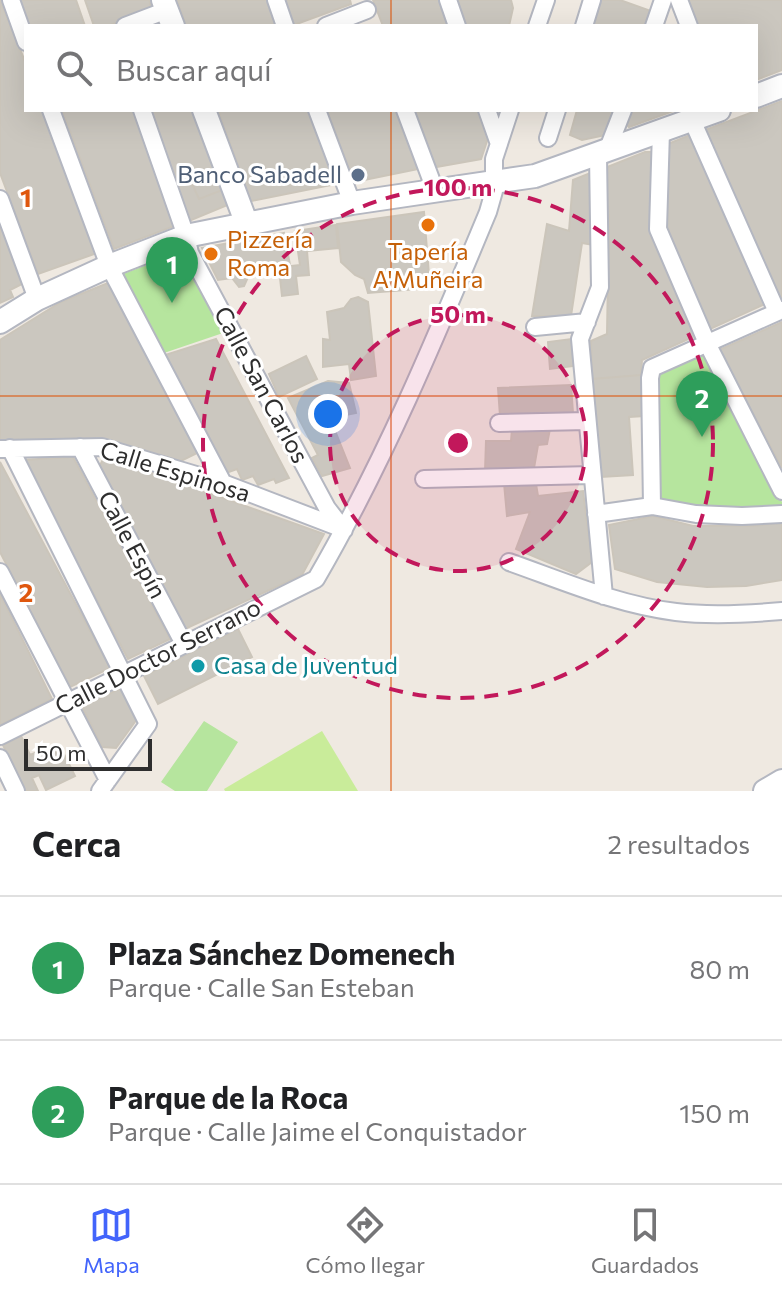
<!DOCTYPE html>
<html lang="es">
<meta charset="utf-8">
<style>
body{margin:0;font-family:Commissioner,sans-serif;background:#f2f2f2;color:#202124}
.scale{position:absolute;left:24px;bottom:20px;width:128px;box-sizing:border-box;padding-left:8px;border:4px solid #2e2e2e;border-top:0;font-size:22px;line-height:28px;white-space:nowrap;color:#2e2e2e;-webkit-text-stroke:6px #fff;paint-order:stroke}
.you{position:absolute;left:328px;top:414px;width:28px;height:28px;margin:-20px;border:6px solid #fff;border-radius:50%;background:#1a73e8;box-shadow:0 0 0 12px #1a73e833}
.badge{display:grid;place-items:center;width:52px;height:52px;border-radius:50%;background:#4264fb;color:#fff;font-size:26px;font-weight:700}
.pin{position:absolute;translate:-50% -66px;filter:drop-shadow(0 2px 4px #0008)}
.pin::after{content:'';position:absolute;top:42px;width:28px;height:24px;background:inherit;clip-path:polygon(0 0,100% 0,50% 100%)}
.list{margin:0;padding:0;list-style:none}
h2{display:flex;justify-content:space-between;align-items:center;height:104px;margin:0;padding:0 32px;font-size:34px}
h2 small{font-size:26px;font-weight:400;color:#757577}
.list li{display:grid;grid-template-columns:52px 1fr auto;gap:24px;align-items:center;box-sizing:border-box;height:144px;padding:0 32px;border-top:2px solid #e0e0e0}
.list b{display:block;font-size:30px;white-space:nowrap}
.list p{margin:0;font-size:26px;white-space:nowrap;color:#757577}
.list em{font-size:26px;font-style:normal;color:#757577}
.icon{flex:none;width:44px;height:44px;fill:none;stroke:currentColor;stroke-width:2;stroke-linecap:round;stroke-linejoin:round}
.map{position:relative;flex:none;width:782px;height:791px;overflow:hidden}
.search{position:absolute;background:#fff;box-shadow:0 8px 32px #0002;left:24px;right:24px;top:24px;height:88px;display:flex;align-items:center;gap:20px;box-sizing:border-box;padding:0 28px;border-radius:0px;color:#757577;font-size:30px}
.sheet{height:392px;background:#fff}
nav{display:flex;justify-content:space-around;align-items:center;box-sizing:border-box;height:112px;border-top:2px solid #e0e0e0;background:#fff;font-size:22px;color:#757577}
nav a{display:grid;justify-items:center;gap:4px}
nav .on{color:#4264fb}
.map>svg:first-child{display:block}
.green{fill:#b6e59e}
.pitch{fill:#c9ec9a}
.building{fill:#cbc7bf;stroke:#cbc5ba;stroke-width:2}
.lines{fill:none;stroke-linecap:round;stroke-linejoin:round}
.street-casing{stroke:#b4b7c1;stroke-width:20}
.secondary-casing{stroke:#b4b7c1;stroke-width:26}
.street{stroke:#fff;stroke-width:16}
.secondary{stroke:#fff;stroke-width:22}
.grid{fill:none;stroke:#df570e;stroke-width:2;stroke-opacity:0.55}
.ring{fill:none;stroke:#c2185b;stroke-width:4;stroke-dasharray:14 10}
.service-dot{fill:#5c6f8a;stroke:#fff;stroke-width:3}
.food-dot{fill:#e8710a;stroke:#fff;stroke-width:3}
.culture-dot{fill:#0f9aa8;stroke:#fff;stroke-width:3}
.labels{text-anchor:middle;stroke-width:6;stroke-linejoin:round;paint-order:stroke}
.service-label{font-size:24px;fill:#4e5e75;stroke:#fff;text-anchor:end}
.food-label{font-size:24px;fill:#c56008;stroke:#fff;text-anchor:start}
.street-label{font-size:24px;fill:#2e2e2e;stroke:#fff}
.culture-label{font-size:24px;fill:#0d838f;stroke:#fff;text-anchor:start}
.grid-label{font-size:26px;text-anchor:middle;font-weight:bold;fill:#df570e;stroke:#fff;stroke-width:6;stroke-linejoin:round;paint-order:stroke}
.centre{fill:#c2185b;stroke:#fff;stroke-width:4}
.ring-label{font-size:24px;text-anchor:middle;font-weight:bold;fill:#c2185b;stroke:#fff;stroke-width:6;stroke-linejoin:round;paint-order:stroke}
</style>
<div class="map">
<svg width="782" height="791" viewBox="0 0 782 791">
<rect width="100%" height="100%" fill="#efe9e1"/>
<path class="green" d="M 179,253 L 223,333 L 164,353 L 123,274 Z
M 701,351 L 782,502 L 782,508 L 752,511 L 660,505 L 653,372 Z
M 204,721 L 238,742 L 207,791 L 175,791 L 161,782 Z"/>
<path class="pitch" d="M 322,731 L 358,791 L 225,791 L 224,789 Z"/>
<path class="building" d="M 0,0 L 26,64 L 26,110 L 43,110 L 97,253 L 38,274 L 0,173 Z
M 18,0 L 76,0 L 85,26 L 28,26 Z
M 85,0 L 149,0 L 152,10 L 108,26 L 94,26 Z
M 177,0 L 268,0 L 278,26 L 186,26 Z
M 285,0 L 350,0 L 351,4 L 294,25 Z
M 373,0 L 441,0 L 450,26 L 383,26 Z
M 456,0 L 511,0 L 513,8 L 509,26 L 465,26 Z
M 597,0 L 620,0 L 651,11 L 645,26 L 589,26 Z
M 688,0 L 782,0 L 782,70 L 756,80 L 756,26 L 698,26 Z
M 782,101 L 782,297 L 779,299 L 705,130 Z
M 62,110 L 135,110 L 177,225 L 114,249 Z
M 148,110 L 196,110 L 230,204 L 189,221 Z
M 218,110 L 309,110 L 336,184 L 251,201 Z
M 327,110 L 396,110 L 418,169 L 354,182 Z
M 414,110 L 480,110 L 489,135 L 481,159 L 436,167 Z
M 577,110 L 615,110 L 606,135 L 582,140 L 570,135 Z
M 631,110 L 676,110 L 629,127 L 626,124 Z
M 690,135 L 765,304 L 708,330 L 665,232 L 668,144 Z
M 645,152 L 654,152 L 651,232 L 695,336 L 642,360 L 641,375 L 592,379 L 591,341 L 607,334 L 609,218 L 605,168 Z
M 217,168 L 225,189 L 199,199 L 190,179 Z
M 593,172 L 594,245 L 582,243 L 571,316 L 532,316 L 547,224 L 569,231 L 573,180 Z
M 424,212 L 430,288 L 368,293 L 364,279 L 355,275 L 341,262 L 337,224 Z
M 0,224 L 22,284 L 10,290 L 13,297 L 0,303 Z
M 336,225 L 338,248 L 307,251 L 309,275 L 296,276 L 298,294 L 282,296 L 280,278 L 291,274 L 292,266 L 300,265 L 295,231 Z
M 284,233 L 290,265 L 248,277 L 244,286 L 239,287 L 232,278 L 218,280 L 202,248 Z
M 108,283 L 199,452 L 181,461 L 94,438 L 0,441 L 0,340 L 61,302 Z
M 358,297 L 368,302 L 376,376 L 351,380 L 349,364 L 323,367 L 323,339 L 330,340 L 327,312 L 344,308 L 351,299 Z
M 782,322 L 782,468 L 719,350 Z
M 216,339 L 289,478 L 276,483 L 274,479 L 258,485 L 253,476 L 242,480 L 237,469 L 226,473 L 165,355 Z
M 571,339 L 574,366 L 550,369 L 548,342 Z
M 306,356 L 317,379 L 279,397 L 269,374 Z
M 641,375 L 644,416 L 629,417 L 633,475 L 601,477 L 592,379 Z
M 328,381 L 349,383 L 356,413 L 330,418 L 350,468 L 322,476 L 312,458 L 318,455 L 288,398 Z
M 571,385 L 573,413 L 500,416 L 498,388 Z
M 512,429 L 550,429 L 547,444 L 538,445 L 534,468 L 485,472 L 486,441 L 511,441 Z
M 105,456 L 324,534 L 302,575 L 185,629 L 99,467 Z
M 73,457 L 170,639 L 128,659 L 23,460 Z
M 0,462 L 110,668 L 70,687 L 0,552 Z
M 504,483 L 536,484 L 538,496 L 583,491 L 592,562 L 576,574 L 516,549 L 530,512 L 507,516 Z
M 653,516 L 693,526 L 753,526 L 782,523 L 782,580 L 746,586 L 707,587 L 657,582 L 615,569 L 609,525 Z
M 0,594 L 52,699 L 0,725 Z
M 238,629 L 252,657 L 158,704 L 144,676 Z
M 121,688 L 137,719 L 116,748 L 102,747 L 82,707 Z
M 21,736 L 30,755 L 52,746 L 56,753 L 62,750 L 75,776 L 46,790 L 39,775 L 32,778 L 38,791 L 24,791 L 3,745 Z"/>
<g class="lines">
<defs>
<path id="street" d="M 11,0 L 26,42
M 276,0 L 285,26
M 448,0 L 457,26
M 679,0 L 689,26
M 125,26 L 167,10
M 326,26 L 367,10
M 537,26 L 546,0
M 584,26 L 592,0
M 654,26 L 663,0
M 51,110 L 109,266 L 223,483
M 142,110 L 186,236 L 190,253 L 327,508 L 344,530
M 317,110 L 352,203
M 405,110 L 435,190
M 487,110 L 499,144
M 692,120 L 777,312
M 661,131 L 658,229 L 707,343 L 782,491
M 548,138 L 557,110
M 607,151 L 623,110
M 598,155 L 600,287 L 580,339 L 604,596
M 0,199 L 37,299
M 782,310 L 652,368 L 650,378 L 652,506 L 696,514 L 742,516 L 782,514
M 535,327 L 587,322
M 499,423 L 587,421
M 80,447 L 184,644
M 10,448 L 148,724 L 100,791
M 0,449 L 102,447 L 223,483 L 343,529
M 424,479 L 592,475
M 596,514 L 652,506
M 509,562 C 563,581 618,605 676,612 C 710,616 748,614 782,611
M 0,572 L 108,780
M 0,736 L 316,579 C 384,462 436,337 488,212 L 494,191 L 494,159 L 510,110
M 0,758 L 16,791"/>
<path id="secondary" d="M 163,0 L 173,26
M 756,96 L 782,86
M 204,110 L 246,222
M 0,322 L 37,299 L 109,266 L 186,236 L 352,203 L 535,176 L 719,110
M 765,791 L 782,781"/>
</defs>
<use href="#street" class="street-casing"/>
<use href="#secondary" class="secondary-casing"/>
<use href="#street" class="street"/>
<use href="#secondary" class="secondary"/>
</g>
<path class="grid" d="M 391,0 L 391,26M 391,110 L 391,791M 0,396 L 782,396"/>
<circle cx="458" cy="443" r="128" fill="#c2185b" fill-opacity=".12"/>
<g class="ring">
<circle cx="458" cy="443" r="128"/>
<circle cx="458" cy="443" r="255"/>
</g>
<circle class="service-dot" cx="358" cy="175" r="8"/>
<g class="food-dot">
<circle cx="428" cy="225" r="8"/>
<circle cx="211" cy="254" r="8"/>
</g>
<circle class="culture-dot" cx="198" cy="666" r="8"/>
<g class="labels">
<g class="service-label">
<text x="342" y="183">Banco Sabadell</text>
</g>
<g class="food-label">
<text x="227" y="248">Pizzería<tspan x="227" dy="28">Roma</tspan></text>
<text x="428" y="260" text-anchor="middle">Tapería<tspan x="428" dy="28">A'Muñeira</tspan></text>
</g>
<g class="street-label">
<text transform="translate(261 385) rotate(62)" y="8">Calle San Carlos</text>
<text transform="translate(175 472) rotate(17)" y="8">Calle Espinosa</text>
<text transform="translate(132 545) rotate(62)" y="8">Calle Espín</text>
<text transform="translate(158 657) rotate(-27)" y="8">Calle Doctor Serrano</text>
</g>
<g class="culture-label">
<text x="214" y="674">Casa de Juventud</text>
</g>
</g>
<g class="grid-label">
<text x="26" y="207">1</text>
<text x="26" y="602">2</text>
</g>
<circle cx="458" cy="443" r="12" class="centre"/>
<g class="ring-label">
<text x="458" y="196">100 m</text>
<text x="458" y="323">50 m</text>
</g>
</svg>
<div class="scale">50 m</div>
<div class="you"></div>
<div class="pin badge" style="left:172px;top:303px;background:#2e9e5b">1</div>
<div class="pin badge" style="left:702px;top:437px;background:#2e9e5b">2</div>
<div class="search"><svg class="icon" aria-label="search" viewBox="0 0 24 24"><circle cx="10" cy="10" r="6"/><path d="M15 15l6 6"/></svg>Buscar aquí</div>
</div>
<section class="sheet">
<h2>Cerca<small>2 resultados</small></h2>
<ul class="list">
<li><span class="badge" style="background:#2e9e5b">1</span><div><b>Plaza Sánchez Domenech</b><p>Parque · Calle San Esteban</p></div><em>80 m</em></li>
<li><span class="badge" style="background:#2e9e5b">2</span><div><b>Parque de la Roca</b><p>Parque · Calle Jaime el Conquistador</p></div><em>150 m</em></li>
</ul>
</section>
<nav>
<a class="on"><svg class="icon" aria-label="map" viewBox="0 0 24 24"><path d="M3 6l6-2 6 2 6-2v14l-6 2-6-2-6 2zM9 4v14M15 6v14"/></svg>Mapa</a>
<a><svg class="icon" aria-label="directions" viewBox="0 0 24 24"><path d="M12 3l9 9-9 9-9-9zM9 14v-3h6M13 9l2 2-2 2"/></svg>Cómo llegar</a>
<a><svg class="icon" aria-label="saved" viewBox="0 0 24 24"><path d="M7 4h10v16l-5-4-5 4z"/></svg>Guardados</a>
</nav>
